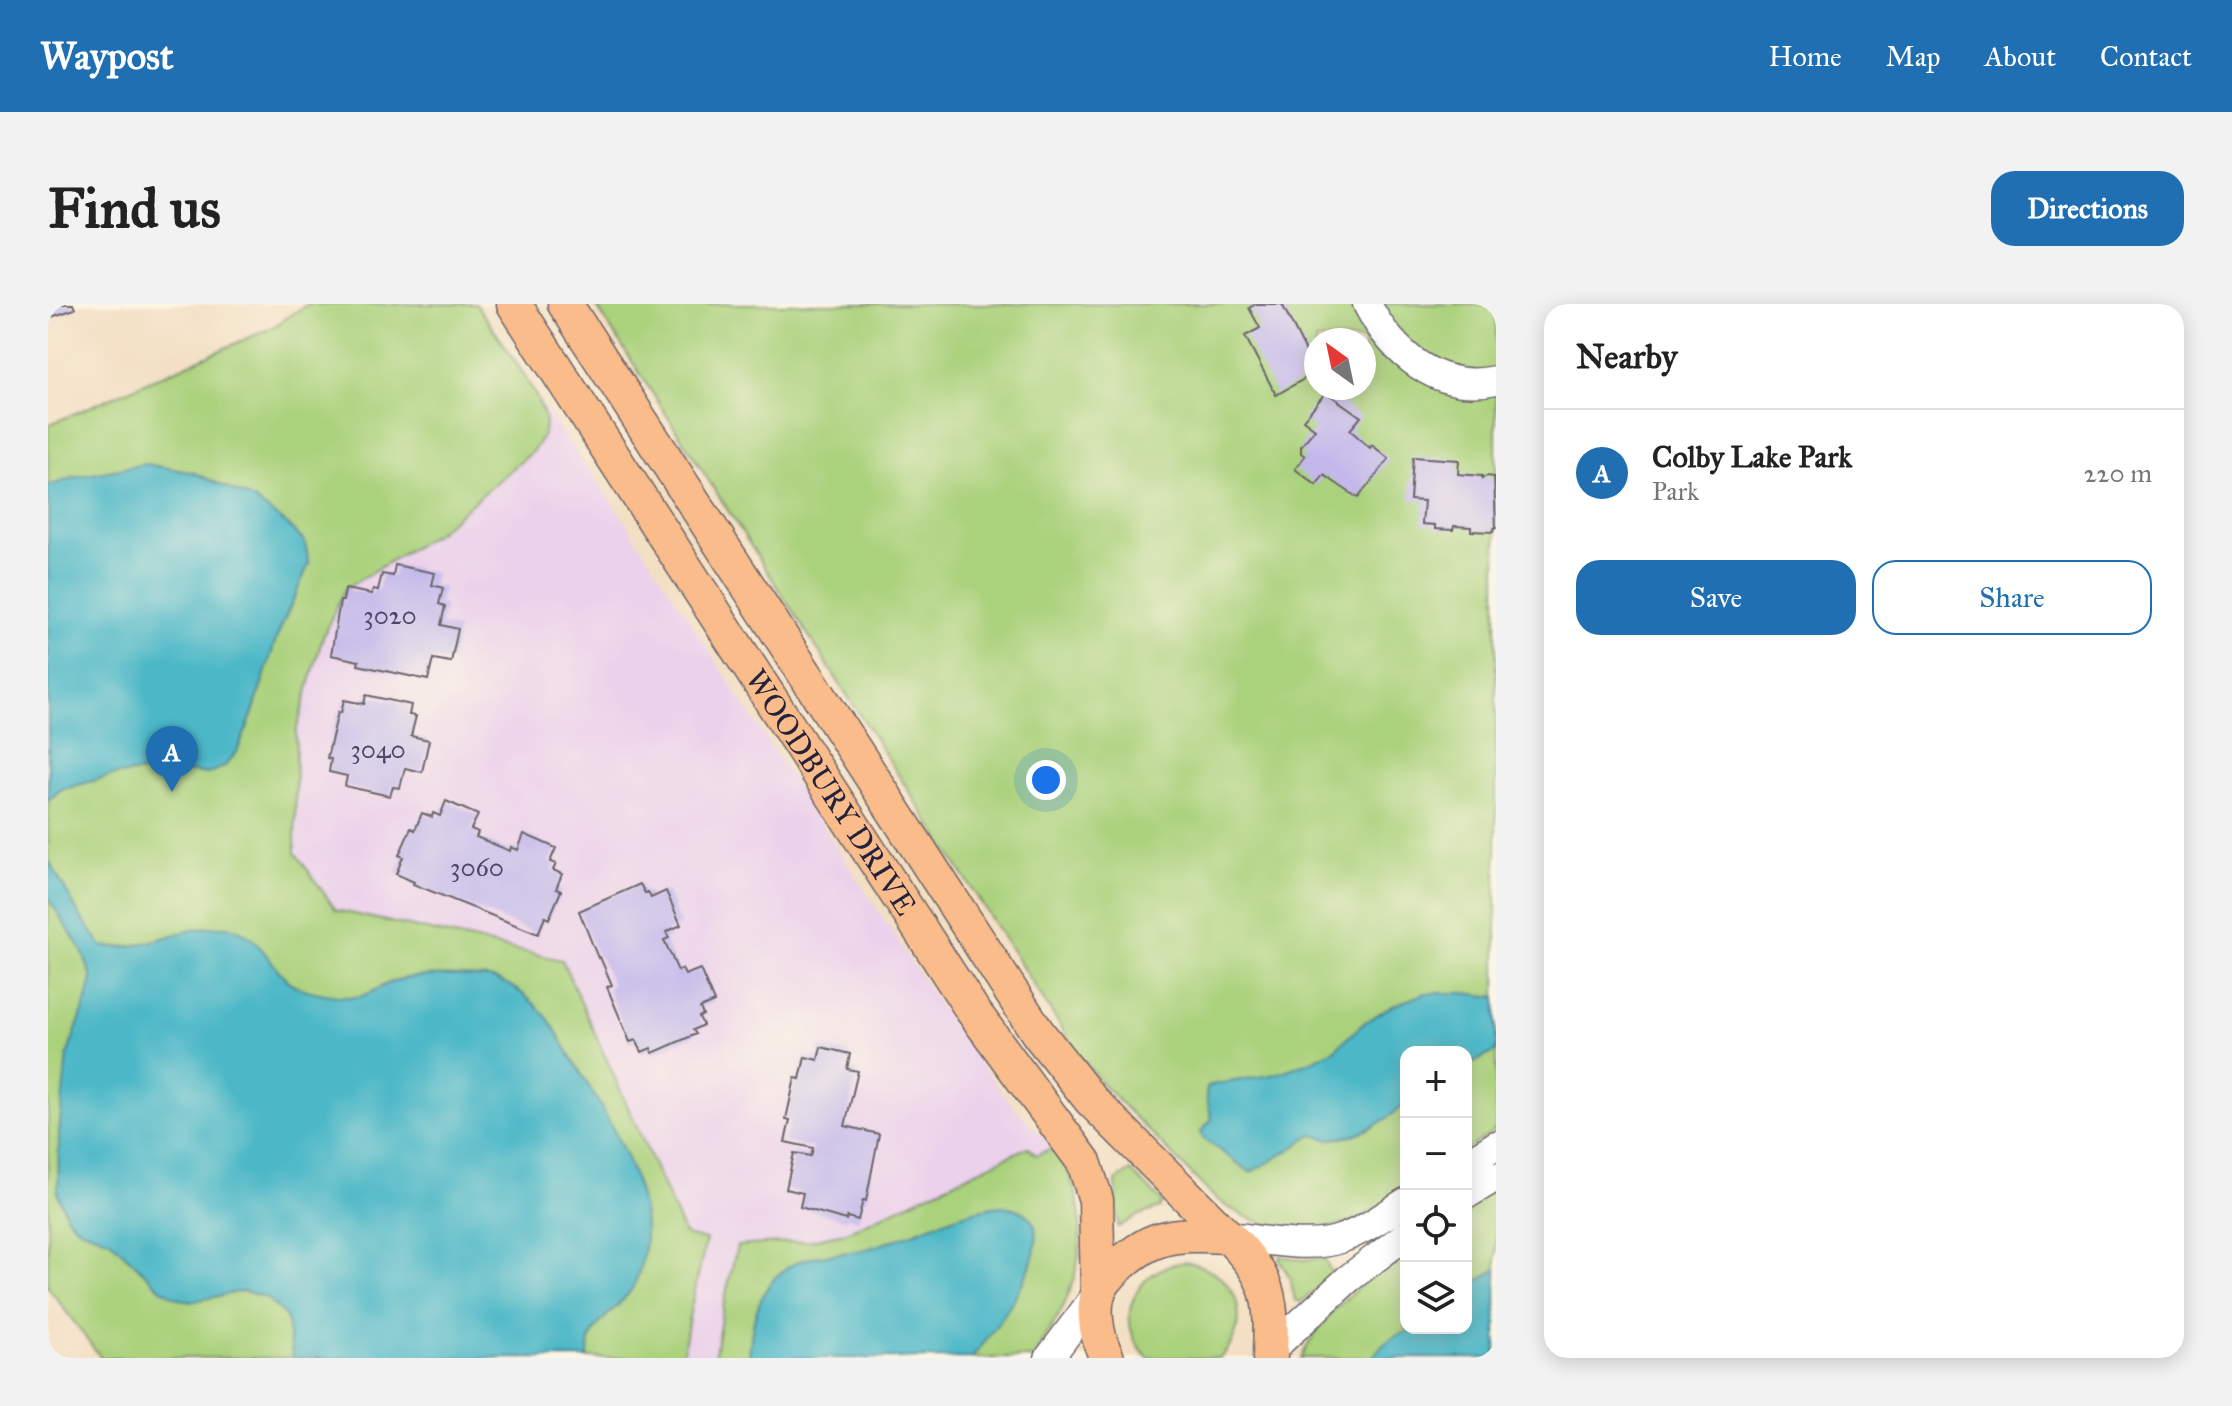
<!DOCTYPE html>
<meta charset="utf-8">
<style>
body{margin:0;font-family:"IM FELL Great Primer",serif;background:#f2f2f2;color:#222}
.controls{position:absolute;right:24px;bottom:24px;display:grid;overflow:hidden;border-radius:16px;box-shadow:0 4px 20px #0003}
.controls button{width:72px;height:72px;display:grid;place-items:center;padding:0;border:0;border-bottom:2px solid #e0e0e0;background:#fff;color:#222;font:40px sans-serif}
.compass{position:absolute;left:1256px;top:24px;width:72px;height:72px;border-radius:50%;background:#fff;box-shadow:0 4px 20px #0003;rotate:327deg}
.you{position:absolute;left:998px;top:476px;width:28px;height:28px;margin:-20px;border:6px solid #fff;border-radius:50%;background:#1a73e8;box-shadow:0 0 0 12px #1a73e833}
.badge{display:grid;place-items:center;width:52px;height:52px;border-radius:50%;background:#1f6fb2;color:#fff;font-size:26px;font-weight:700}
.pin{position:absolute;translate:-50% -66px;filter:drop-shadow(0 2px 4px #0008)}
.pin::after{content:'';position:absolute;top:42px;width:28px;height:24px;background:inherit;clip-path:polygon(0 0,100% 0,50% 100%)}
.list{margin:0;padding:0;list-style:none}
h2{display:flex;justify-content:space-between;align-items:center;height:104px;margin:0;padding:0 32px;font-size:34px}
h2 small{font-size:26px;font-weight:400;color:#767676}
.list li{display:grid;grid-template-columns:52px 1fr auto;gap:24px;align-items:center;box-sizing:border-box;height:128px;padding:0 32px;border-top:2px solid #e0e0e0}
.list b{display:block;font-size:30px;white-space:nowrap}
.list p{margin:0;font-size:26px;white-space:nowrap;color:#767676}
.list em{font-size:26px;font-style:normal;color:#767676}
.actions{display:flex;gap:16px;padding:24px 32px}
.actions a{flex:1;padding:18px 0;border:2px solid #1f6fb2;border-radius:24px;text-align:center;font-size:28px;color:#1f6fb2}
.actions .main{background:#1f6fb2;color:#fff}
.icon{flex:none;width:44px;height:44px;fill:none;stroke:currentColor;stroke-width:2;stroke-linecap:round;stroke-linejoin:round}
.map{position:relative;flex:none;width:1448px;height:1054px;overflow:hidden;border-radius:24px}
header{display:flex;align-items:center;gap:48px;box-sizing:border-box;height:112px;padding:0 40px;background:#1f6fb2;color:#fff}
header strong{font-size:38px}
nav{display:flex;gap:44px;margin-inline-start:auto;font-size:28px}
.intro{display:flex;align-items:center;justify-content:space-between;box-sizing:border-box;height:192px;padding:0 48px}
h1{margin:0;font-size:56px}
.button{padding:20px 36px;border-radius:24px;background:#1f6fb2;color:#fff;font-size:28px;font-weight:700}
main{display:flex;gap:48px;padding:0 48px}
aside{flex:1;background:#fff;border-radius:24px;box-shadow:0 4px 20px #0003}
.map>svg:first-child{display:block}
.built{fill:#ebd1eb}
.green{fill:#aad17b;stroke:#667a5b;stroke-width:2;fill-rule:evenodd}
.water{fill:#4bb7c7;stroke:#366c81;stroke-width:2}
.building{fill:#c3b8eb}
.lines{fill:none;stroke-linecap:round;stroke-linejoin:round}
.minor-casing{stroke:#6b646b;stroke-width:31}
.major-casing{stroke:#6b646b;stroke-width:37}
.minor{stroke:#fff;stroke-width:28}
.major{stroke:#f9bc8a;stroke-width:34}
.labels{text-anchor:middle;stroke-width:6;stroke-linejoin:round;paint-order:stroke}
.number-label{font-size:26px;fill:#4a4867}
.street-label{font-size:30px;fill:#22223b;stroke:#fcf5e5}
</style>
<header>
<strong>Waypost</strong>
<nav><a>Home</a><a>Map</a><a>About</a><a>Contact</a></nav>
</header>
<div class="intro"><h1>Find us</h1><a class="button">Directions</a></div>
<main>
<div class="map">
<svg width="1448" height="1054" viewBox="0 0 1448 1054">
<rect width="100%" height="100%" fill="#fcf5e5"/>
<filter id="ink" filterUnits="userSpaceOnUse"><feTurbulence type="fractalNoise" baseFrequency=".0125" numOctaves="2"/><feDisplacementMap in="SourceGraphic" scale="16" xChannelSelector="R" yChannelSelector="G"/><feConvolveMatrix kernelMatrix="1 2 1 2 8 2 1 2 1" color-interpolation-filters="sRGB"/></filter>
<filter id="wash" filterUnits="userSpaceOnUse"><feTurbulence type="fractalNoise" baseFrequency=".006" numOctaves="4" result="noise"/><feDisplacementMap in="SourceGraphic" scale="32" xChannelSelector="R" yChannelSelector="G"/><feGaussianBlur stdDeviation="1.8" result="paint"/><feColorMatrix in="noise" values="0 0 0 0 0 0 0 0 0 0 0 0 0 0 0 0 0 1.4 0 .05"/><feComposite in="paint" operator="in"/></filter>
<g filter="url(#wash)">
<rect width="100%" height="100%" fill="#f3dfc3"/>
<path class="built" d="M 490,95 L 569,205 L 893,704 L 957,793 L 1005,844 L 810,933 L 669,1034 L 666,1054 L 634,1054 L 658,936 L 637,931 L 514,656 L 288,606 L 247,548 L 248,428 L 275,332 L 297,284 L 390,228 L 487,145 L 493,135 L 497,120 Z"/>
<path class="green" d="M 260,0 L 428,0 C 444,24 498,95 497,121 C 496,132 490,141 483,149 L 390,228 L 297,285 L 275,332 L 248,428 L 247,548 L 288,606 L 514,656 L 637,931 L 658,936 L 642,1008 L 634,1054 L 53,1054 L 0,983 L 0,121 L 223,24 Z
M 547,0 L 1448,0 L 1448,825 L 1418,846 L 1418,748 L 1358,748 L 1358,885 C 1343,894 1327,907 1311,914 C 1264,936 1206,925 1166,893 L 1057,783 L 1031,751 ZM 1268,36 L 1316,36 L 1316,84 L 1268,84 Z
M 980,843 L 988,851 L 1005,844 C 1040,887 1039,951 1016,1001 C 1007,1019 995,1037 985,1054 L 666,1054 L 675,1003 L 689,942 L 758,937 L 797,929 Z
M 1083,867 L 1114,897 L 1112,904 L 1091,911 L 1070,923 L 1068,877 Z
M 1448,884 L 1448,1054 L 1253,1054 C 1276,1006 1318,977 1358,944 L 1358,1024 L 1418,1024 L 1418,903 Z
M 1233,952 L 1255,956 L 1276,954 L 1285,972 L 1253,998 L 1247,996 L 1242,974 L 1231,955 Z
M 1137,958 C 1188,965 1209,1016 1172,1054 L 1100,1054 C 1062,1017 1087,964 1137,958 Z"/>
<path class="water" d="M 98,160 L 147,169 L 206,196 L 239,220 L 257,238 L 261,260 L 228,335 L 204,412 L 189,448 L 177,462 L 160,470 L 117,465 L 63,472 L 12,486 L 0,497 L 0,182 L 28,173 Z
M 0,555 L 31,610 L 54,642 C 96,649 136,619 179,623 C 212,627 221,664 246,681 C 255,687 287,692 299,693 C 320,695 331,681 349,676 C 377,669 411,671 440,674 C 460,676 482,694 495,709 C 506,720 513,736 521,750 C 552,799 591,862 597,920 C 598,940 593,975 580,990 C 563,1011 538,1023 540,1054 L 245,1054 L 238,1013 L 219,994 L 195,987 L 142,998 L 129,994 L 112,984 L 62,936 L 31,925 L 19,913 L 10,890 L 11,829 L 19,751 L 39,696 L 44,674 L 34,647 L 0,594 Z
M 1378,689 L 1417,689 L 1448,693 L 1448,747 L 1418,763 L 1418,748 L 1358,748 L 1358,800 C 1336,817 1312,834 1283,835 C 1276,835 1271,832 1265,831 C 1243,844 1225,858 1202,868 L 1156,835 L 1153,828 L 1164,815 L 1158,792 L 1159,784 L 1163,781 L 1228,770 L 1266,756 L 1286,746 L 1317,718 L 1344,702 Z
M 952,902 C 1038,907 948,1025 924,1054 L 701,1054 C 703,1027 707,994 727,974 C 734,967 742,960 752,957 C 773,948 796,951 818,945 C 863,933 905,908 952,902 Z
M 1448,965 L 1448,1054 L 1324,1054 C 1347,1019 1382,1024 1418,1024 L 1418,985 Z"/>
<g id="blocks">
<path class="building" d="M 0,0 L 25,0 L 27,5 L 0,14 Z
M 1208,0 L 1234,0 L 1268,68 L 1228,91 L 1197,32 L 1212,24 L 1201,4 Z
M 1278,88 L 1313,113 L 1302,126 L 1322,144 L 1324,141 L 1341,155 L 1310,194 L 1276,171 L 1268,181 L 1247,165 L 1257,152 L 1253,149 L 1253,142 L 1267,125 L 1255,116 Z
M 1365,153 L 1411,156 L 1410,170 L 1434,172 L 1434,175 L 1438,172 L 1446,173 L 1448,224 L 1446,224 L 1445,228 L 1423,227 L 1423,223 L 1406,222 L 1405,226 L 1387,225 L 1387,221 L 1374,220 L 1376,197 L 1362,196 Z
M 347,261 L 387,269 L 384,281 L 395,284 L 391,300 L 397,302 L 393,321 L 410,325 L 403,358 L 385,355 L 380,376 L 310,361 L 311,357 L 283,351 L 292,297 L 295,297 L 297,285 L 324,290 L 325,285 L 330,286 L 334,270 L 345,272 Z
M 318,391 L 363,401 L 361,411 L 368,412 L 363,432 L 381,436 L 374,468 L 357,464 L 352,484 L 345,483 L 342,492 L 297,482 L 299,472 L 281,468 L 283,455 L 279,454 L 290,408 L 293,409 L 296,396 L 316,400 Z
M 398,497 L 430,511 L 423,525 L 430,528 L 428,533 L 462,547 L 463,543 L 470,546 L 476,530 L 508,544 L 502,558 L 508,560 L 505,566 L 514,570 L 508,585 L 513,587 L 501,615 L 497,613 L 490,630 L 365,580 L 366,578 L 348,570 L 355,553 L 351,551 L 363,524 L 367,526 L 374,509 L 384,513 L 385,509 L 392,512 Z
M 592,580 L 597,589 L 600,588 L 603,594 L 618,587 L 633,621 L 618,628 L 621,634 L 616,636 L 630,667 L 634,665 L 637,671 L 652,665 L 666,698 L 652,704 L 655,711 L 651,713 L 655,721 L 645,726 L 648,730 L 605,749 L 603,744 L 594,748 L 588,736 L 582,738 L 559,683 L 564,681 L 552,653 L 550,654 L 531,607 Z
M 773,743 L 802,750 L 799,765 L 810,767 L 797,822 L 831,830 L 818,897 L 815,896 L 810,916 L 799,913 L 798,916 L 752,903 L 755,889 L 738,885 L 746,849 L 763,852 L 765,844 L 737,838 L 742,816 L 738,815 L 747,774 L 752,775 L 757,753 L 770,756 Z"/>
</g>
</g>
<g filter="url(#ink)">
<use href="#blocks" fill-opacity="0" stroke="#6b646b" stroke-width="2"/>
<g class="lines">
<defs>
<path id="minor" d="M 1319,0 C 1344,49 1390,89 1448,76
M 1418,860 L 1448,841
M 1418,891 L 1448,873
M 1180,932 C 1213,935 1261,946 1292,935 C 1316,927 1337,911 1358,898
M 1222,1047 L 1300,975 L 1358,931
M 1001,1054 L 1049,990"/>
<g id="major">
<path id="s1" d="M 466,0 L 925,707 L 1036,858 L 1048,896 L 1050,990"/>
<path d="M 517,0 L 990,729 L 1043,796 L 1179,932"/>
<path d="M 1059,1054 C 1050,1036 1045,1013 1049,993 C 1053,972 1091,942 1111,936 C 1134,929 1157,931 1180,932 C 1224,976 1224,995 1222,1054"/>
</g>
</defs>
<use href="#minor" class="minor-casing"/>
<use href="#major" class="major-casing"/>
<use href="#minor" class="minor"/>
<use href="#major" class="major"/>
</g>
</g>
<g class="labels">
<g class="number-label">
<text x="342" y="320">3020</text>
<text x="330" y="454">3040</text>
<text x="429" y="572">3060</text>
</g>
<g class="street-label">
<text dy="10" stroke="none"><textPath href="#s1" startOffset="582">WOODBURY DRIVE</textPath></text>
</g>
</g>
</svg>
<div class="controls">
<button>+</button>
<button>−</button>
<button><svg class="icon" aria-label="locate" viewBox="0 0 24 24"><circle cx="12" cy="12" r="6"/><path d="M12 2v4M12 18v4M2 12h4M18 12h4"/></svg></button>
<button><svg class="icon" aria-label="layers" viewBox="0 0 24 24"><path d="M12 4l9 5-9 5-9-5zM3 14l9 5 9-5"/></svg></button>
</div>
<svg class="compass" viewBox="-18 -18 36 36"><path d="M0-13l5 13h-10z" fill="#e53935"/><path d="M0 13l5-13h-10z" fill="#767676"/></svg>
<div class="you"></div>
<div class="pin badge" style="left:124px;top:488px">A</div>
</div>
<aside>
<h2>Nearby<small></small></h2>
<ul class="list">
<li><span class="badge">A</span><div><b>Colby Lake Park</b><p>Park</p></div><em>220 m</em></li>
</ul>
<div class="actions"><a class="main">Save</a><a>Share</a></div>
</aside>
</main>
